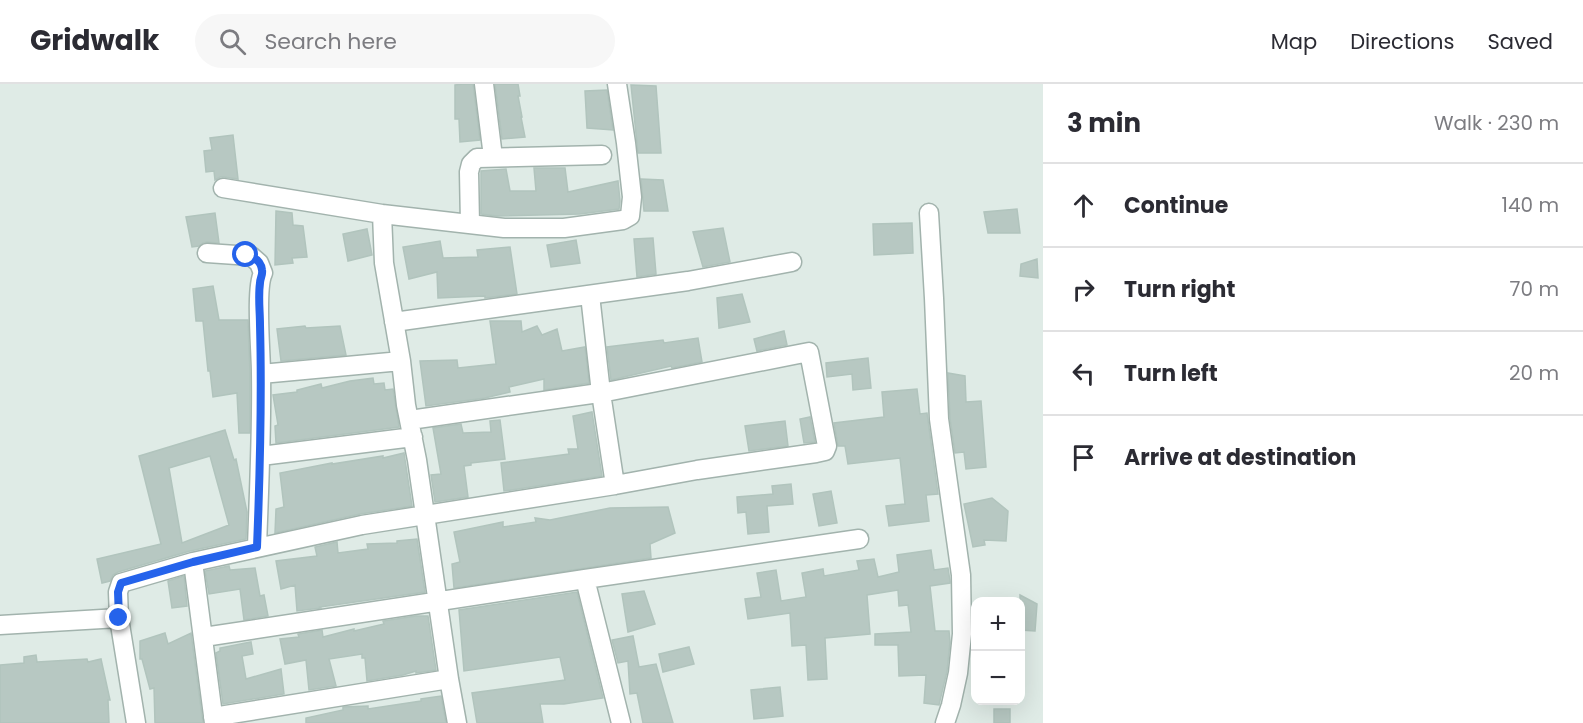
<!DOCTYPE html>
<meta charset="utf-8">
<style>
body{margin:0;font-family:Poppins,sans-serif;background:#f7f7f7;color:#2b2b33}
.controls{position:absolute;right:18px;bottom:18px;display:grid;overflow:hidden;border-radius:12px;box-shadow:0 6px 24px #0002}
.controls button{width:54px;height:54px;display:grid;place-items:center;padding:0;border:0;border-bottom:2px solid #e1e1e2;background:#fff;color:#2b2b33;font:30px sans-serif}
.stop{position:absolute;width:18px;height:18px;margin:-14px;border:4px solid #2563eb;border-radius:50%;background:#fff}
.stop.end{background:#2563eb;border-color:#fff;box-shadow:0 2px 6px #0008}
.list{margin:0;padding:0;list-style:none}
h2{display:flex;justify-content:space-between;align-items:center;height:78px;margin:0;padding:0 24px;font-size:26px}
h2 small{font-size:20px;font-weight:400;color:#7c7c81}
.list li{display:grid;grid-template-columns:39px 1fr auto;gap:18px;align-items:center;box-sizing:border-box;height:84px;padding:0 24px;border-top:2px solid #e1e1e2}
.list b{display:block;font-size:22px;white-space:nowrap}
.list em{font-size:20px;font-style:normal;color:#7c7c81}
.icon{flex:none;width:33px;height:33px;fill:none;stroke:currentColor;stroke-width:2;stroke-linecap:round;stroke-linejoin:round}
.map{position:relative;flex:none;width:1043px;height:639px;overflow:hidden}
header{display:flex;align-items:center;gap:36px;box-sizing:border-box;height:84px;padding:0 30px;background:#fff;border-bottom:2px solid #e1e1e2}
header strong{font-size:28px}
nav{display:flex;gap:33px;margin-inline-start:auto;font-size:21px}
.search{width:420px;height:54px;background:#f7f7f7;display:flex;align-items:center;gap:15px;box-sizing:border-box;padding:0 21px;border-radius:33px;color:#7c7c81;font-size:22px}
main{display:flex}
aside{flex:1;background:#fff}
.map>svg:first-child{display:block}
.building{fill:#b7c8c2;stroke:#b1c4bd;stroke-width:1.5;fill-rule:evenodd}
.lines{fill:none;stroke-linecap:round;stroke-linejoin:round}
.minor-casing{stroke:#a2b3ad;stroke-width:21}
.minor{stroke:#fff;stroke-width:18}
.route{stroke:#2563eb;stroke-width:8}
</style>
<header>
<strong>Gridwalk</strong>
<div class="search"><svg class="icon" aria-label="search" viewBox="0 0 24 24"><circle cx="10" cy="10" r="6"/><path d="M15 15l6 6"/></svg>Search here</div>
<nav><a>Map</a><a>Directions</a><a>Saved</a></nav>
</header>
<main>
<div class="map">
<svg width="1043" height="639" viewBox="0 0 1043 639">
<rect width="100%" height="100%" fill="#dfebe6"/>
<path class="building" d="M 463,0 L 473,0 L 480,56 L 460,58 L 459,35 L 455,35 L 455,1 Z
M 495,0 L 518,0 L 520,12 L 518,12 L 522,33 L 521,33 L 525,53 L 502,55 Z
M 631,1 L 656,2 L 661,69 L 638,69 Z
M 607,6 L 613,46 L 587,44 L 585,7 Z
M 233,51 L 238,95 L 224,93 L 220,93 L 215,96 L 214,87 L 206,88 L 204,67 L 212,66 L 210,54 Z
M 534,84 L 565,84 L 568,108 L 618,97 L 620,117 L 619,125 L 580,130 L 497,132 L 481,130 L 481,87 L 506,85 L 510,107 L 536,107 Z
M 641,95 L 663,96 L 668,127 L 644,127 Z
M 1017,125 L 1020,149 L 988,149 L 984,128 Z
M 276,127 L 292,129 L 293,141 L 303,142 L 307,173 L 292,174 L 293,179 L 275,181 Z
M 215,129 L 219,159 L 207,158 L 203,159 L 199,162 L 192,163 L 186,133 Z
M 912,139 L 913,169 L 874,171 L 873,140 Z
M 723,144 L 730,178 L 703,183 L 693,148 Z
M 367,145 L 372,171 L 348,177 L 343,150 Z
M 653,154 L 656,190 L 637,193 L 634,155 Z
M 576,156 L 580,179 L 551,183 L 547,161 Z
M 440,157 L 443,174 L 478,173 L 477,166 L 510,163 L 517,210 L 485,214 L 485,212 L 438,214 L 437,188 L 409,195 L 403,163 Z
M 1037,175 L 1038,194 L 1020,192 L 1021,180 Z
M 213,202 L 219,236 L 248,236 L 250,289 L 250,349 L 239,349 L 237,309 L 213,313 L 210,287 L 208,287 L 203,237 L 196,237 L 193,205 Z
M 742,210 L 750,238 L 719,244 L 717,214 Z
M 490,237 L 521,237 L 522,248 L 537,242 L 542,251 L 557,245 L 562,267 L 585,263 L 589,299 L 544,306 L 544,295 L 509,303 L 510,308 L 485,314 L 426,322 L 420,277 L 457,276 L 458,284 L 496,280 Z
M 305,242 L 306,244 L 340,242 L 346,271 L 281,277 L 277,245 Z
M 784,247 L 787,261 L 757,267 L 754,255 Z
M 698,254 L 702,278 L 672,284 L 671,282 L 611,296 L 607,263 L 663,256 L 664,259 Z
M 868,274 L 871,304 L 853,306 L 852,290 L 827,293 L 826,279 Z
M 948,289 L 965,292 L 966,318 L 981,317 L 986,383 L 966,385 L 964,368 L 955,369 L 950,334 Z
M 373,294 L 374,300 L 384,299 L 385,306 L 393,305 L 399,343 L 276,359 L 275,342 L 278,341 L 273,311 L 297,308 L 297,306 L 321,300 L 322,304 L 350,297 Z
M 917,305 L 920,330 L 927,329 L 938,410 L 926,411 L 929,437 L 889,442 L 886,422 L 905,420 L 900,374 L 848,380 L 845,362 L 838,362 L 834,339 L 884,333 L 882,308 Z
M 592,328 L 602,392 L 504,407 L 501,379 L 569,370 L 568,365 L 578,365 L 573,332 Z
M 810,333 L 815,358 L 804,359 L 800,335 Z
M 500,336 L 505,375 L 471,379 L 471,381 L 464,382 L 468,413 L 435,418 L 431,391 L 441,390 L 433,344 L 461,340 L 463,349 L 491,348 L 490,337 Z
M 785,337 L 788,362 L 749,367 L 745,342 Z
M 225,346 L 234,376 L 236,375 L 247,428 L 246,455 L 190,467 L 118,488 L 113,491 L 110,497 L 102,499 L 97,475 L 161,460 L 139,372 ZM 210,372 L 229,441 L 182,459 L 169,384 Z
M 404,369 L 412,422 L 360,430 L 275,449 L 276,425 L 284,423 L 280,389 L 332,379 L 332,380 L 383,372 L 383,374 Z
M 791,400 L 793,420 L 767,422 L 769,448 L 748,450 L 746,428 L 738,429 L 737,413 L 773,410 L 772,402 Z
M 831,407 L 837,439 L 819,442 L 813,410 Z
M 992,414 L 1008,427 L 1006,457 L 984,456 L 985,461 L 973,463 L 964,420 Z
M 668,423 L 675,449 L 650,460 L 651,474 L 454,504 L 452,480 L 460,478 L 454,448 L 503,438 L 503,443 L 536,438 L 535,434 L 550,436 L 610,424 Z
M 417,455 L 425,508 L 320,523 L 321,524 L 297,527 L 295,501 L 281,505 L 276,477 L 317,472 L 315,463 L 337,458 L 338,469 L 368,465 L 367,460 L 397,459 L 397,457 Z
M 931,466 L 934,486 L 948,484 L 950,497 L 950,499 L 930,502 L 935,547 L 949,547 L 950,558 L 947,587 L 939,621 L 924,619 L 926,591 L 899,592 L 898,561 L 875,561 L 875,550 L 911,548 L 908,521 L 899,522 L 898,506 L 867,511 L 870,550 L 825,554 L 827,595 L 808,596 L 806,561 L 792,562 L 790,529 L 748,535 L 745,515 L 761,513 L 757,489 L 776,486 L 781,517 L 806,513 L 802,489 L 823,485 L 824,492 L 859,486 L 857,477 L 874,475 L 878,493 L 899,488 L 897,471 Z
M 229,482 L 230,486 L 255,484 L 260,512 L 264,511 L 268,532 L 244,536 L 240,505 L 209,510 L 205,487 Z
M 184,492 L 187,522 L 172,524 L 168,497 Z
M 644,507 L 655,540 L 628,548 L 622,510 Z
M 577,508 L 603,614 L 564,620 L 540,620 L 543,639 L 477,639 L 472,609 L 565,596 L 560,573 L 464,587 L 459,526 Z
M 1020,511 L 1037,520 L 1035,547 L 1020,546 Z
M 416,532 L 428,532 L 436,586 L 416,589 L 416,587 L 403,591 L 367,597 L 365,574 L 362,574 L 362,570 L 329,575 L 336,602 L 309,606 L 306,576 L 285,580 L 280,555 L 299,553 L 298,550 L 322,546 L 323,553 L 354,545 L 354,547 L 384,540 L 383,537 Z
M 165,549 L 168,560 L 191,549 L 203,639 L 155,639 L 154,604 L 150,605 L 142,575 L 140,575 L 140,557 Z
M 633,552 L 639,583 L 656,580 L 673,639 L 643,639 L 637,609 L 630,610 L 628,577 L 618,579 L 612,556 Z
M 251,558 L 253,570 L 242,572 L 246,595 L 281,585 L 284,610 L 223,620 L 216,569 L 220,567 L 220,564 Z
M 689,563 L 694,580 L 663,588 L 659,570 Z
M 36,571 L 37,578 L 87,575 L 88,578 L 101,575 L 110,616 L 108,616 L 109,639 L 0,639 L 0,581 L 24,579 L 24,573 Z
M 780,603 L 783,632 L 754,635 L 751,606 Z
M 441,612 L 446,639 L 306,639 L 306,634 L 343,626 L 343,623 L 368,622 L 368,625 L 421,617 L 421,615 Z
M 994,625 L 1010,625 L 1010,639 L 994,639 Z"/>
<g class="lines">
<defs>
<path id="minor" d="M 484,0 L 493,73
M 223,104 L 382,130 L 504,144 L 564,144 L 623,136 L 630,132 L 632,113 L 626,59 L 617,0
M 929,129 L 934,214 L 939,335 L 961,491 L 962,550 L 958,589 L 951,621 L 945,639
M 382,130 L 384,179 L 401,277 L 406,321 L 417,376 L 449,595 L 457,639
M 470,140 L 469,88 L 471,80 L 477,74 L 602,71
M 207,169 L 251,172 L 259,179 L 263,189 C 255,205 261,268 261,289 C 262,347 259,405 257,463
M 590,211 L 601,309 L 615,401
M 394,238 L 688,197 L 792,178
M 261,290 L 401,277
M 261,372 L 413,353
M 193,478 L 214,639
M 585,495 L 621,639
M 119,534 L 136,639
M 0,541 L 119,534 L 118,508 L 121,499 L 193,478 L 362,441 L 615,401 L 697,386 L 816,369 L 825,367 L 827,362 L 809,268 L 606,308 L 410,336
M 204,553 L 585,495 L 859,455
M 213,633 L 449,595"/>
</defs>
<use href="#minor" class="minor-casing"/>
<use href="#minor" class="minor"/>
</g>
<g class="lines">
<path class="route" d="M 119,534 L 118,508 L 121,499 L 193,478 L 257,463 C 260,389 262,315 260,241 C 260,227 258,213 260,199 C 260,194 263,191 262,186 C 261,177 255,173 246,171"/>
</g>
</svg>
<div class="controls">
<button>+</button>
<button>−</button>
</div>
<div class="stop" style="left:246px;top:171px"></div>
<div class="stop end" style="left:119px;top:534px"></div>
</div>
<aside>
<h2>3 min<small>Walk · 230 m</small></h2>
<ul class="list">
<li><svg class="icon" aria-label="ahead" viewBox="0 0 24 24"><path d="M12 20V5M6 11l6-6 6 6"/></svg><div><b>Continue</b></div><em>140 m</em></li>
<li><svg class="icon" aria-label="right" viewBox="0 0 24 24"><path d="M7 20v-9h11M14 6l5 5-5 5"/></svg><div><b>Turn right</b></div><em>70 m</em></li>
<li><svg class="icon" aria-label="left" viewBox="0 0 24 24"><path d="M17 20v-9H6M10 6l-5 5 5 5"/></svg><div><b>Turn left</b></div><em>20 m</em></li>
<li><svg class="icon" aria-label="arrive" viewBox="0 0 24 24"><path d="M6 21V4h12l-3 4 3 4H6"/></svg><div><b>Arrive at destination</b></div></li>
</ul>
</aside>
</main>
